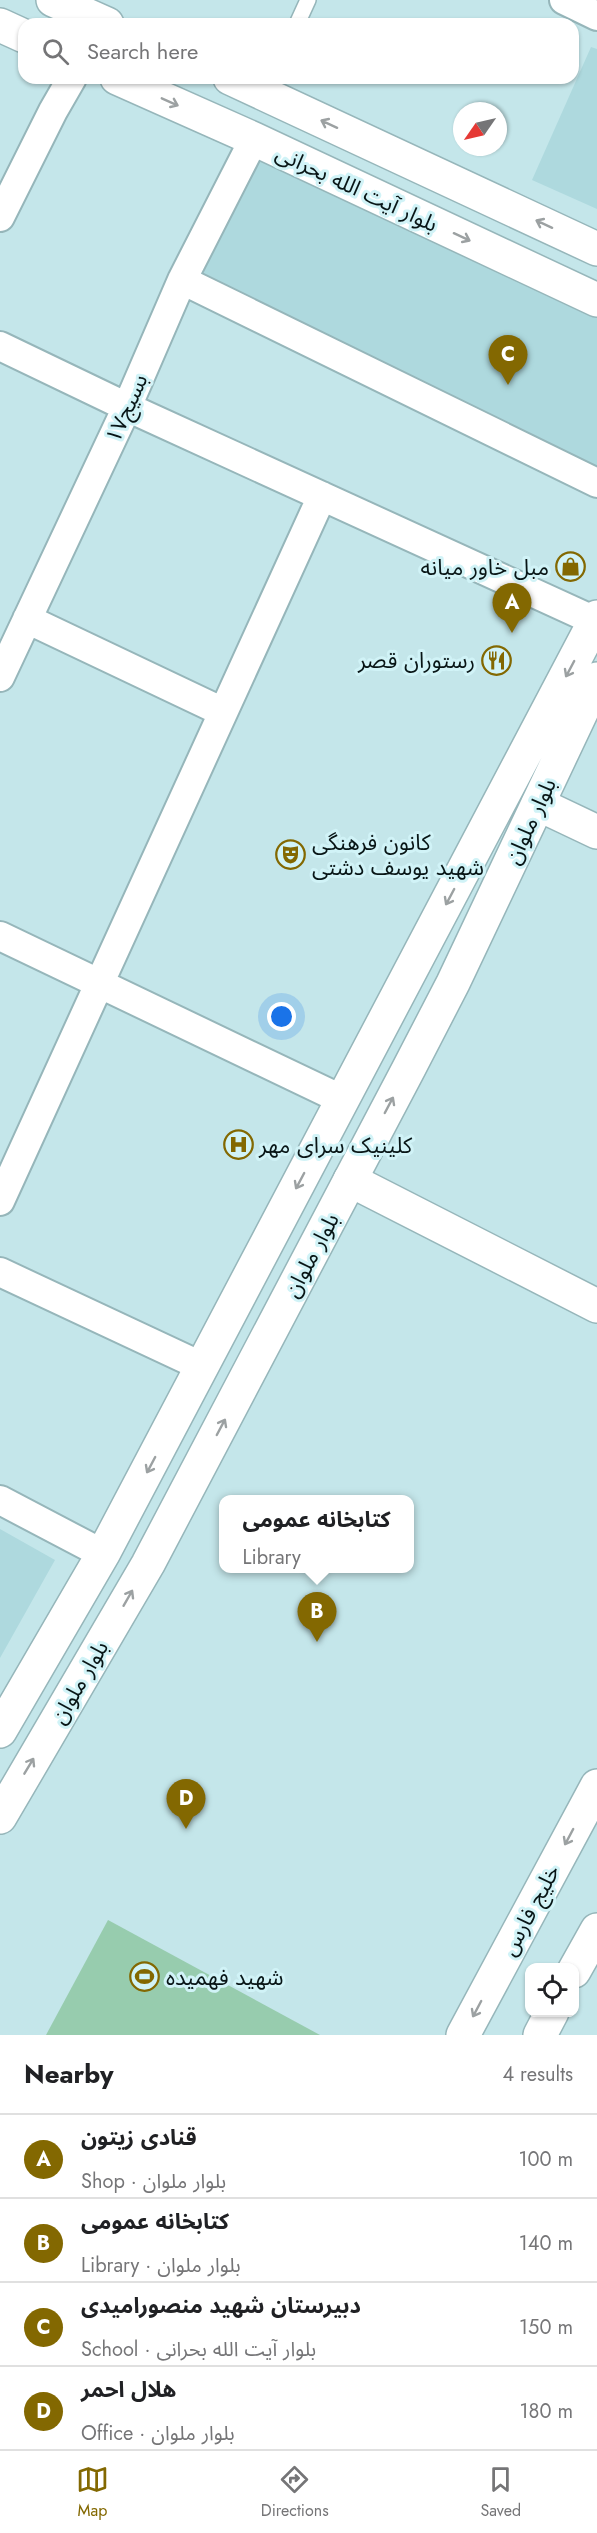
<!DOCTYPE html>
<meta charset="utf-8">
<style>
body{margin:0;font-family:Jost,"Noto Sans Arabic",sans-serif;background:#f2f2f2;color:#202124}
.controls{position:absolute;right:18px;bottom:18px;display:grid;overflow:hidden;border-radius:12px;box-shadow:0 2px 4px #0004}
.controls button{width:54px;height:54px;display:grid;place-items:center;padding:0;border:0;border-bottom:2px solid #e0e0e0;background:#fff;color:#202124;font:30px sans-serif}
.compass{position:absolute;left:453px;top:102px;width:54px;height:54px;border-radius:50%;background:#fff;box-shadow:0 2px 4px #0004;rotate:236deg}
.you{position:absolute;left:282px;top:1017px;width:21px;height:21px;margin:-15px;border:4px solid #fff;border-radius:50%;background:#1a73e8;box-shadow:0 0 0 9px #1a73e833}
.badge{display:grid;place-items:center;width:39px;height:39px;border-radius:50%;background:#836801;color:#fff;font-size:20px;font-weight:700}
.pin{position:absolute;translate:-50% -50px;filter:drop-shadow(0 2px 3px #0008)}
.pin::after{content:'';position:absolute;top:32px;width:21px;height:18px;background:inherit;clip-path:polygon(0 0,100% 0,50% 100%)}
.popup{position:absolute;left:219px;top:1495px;width:195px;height:78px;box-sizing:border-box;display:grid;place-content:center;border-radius:12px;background:#fff;filter:drop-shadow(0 2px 4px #0005);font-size:20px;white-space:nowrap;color:#757577}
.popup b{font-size:22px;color:#202124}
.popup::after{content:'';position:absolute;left:50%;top:100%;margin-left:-12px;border:12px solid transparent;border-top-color:#fff}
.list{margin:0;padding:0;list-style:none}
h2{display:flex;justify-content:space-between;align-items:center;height:78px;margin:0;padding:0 24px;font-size:26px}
h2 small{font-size:20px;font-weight:400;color:#757577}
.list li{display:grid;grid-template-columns:39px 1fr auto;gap:18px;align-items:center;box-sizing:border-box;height:84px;padding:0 24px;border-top:2px solid #e0e0e0}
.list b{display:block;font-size:22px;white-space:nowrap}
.list p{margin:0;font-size:20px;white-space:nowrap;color:#757577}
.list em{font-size:20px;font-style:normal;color:#757577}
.icon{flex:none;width:33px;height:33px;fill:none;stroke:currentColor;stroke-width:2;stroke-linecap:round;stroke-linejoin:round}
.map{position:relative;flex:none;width:597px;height:2035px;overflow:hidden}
.search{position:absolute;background:#fff;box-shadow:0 2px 4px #0004;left:18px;right:18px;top:18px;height:66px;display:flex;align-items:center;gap:15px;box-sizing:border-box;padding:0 21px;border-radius:18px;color:#757577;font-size:22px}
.sheet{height:414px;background:#fff}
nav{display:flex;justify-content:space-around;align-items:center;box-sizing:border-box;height:84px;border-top:2px solid #e0e0e0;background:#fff;font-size:16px;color:#757577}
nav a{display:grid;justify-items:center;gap:3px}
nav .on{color:#836801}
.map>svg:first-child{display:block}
.built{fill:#aed9de}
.green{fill:#97ccae}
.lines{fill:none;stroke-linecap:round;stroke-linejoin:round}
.service-casing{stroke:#96b6ba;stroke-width:18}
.minor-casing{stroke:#96b6ba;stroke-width:32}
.tertiary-casing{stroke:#96b6ba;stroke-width:36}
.secondary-casing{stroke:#96b6ba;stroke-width:36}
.service{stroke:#fff;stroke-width:15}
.minor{stroke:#fff;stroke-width:28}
.tertiary{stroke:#fff;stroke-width:33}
.secondary{stroke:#fff;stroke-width:33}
.oneway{stroke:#9ca1a2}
.labels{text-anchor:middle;stroke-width:6;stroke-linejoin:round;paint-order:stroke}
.street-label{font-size:22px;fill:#081516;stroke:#d1f3f7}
.poi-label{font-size:22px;fill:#081516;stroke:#d1f3f7;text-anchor:start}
</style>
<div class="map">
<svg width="597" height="2035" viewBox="0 0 597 2035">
<rect width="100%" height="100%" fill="#c4e6ea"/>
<path class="built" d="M 591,47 L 597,49 L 597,209 L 532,180 Z
M 254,139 L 597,300 L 597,470 L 189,275 Z
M 0,1529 L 55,1560 L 0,1658 Z"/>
<path class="green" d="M 108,1920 L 320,2035 L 46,2035 Z"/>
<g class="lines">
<defs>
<path id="service" d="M 297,24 L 308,0"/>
<path id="minor" d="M 564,0 L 597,16
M 0,217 L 53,111 L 72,78
M 182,280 L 597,483
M 0,346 L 127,407 L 595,621
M 27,619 L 223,712
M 0,677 L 127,407 L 182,280 L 254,139
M 0,936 L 343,1100
M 0,1201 L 322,496
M 0,1272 L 203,1367
M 0,1500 L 103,1554"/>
<path id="tertiary" d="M 538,804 L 597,832
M 350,1180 L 597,1306"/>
<path id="secondary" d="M 53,0 L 107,24
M 0,25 L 24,36
M 117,78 L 254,139 L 597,300
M 230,78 L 597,249
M 0,1731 L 103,1554 L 597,617
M 0,1817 L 148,1564 L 408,1070 L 453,983 L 597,679
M 574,1971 L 597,1930
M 463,2035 L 597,1786
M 540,2035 L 552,2012"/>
</defs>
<use href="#service" class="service-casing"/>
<use href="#minor" class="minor-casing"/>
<use href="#tertiary" class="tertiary-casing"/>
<use href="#secondary" class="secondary-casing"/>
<use href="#service" class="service"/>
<use href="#minor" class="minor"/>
<use href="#tertiary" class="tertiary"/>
<use href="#secondary" class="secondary"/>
</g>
<defs><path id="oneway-shaft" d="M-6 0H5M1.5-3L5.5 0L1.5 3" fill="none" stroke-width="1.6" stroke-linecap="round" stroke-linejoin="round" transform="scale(1.5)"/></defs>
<g class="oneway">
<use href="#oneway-shaft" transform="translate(170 102) rotate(24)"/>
<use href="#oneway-shaft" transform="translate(329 124) rotate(-155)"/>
<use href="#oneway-shaft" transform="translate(544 224) rotate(-155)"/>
<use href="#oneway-shaft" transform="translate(462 237) rotate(25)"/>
<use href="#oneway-shaft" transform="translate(570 669) rotate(118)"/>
<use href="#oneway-shaft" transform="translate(450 897) rotate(118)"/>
<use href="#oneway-shaft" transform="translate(389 1105) rotate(-62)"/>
<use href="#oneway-shaft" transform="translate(300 1181) rotate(118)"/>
<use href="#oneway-shaft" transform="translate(221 1427) rotate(-62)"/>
<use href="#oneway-shaft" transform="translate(151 1465) rotate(118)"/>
<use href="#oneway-shaft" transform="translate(128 1598) rotate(-60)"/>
<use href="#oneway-shaft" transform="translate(29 1766) rotate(-59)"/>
<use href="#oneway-shaft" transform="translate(569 1837) rotate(118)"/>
<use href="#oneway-shaft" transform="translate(477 2009) rotate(118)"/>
</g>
<defs>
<symbol id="shop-ring" viewBox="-11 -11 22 22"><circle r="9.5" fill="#d1f3f7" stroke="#836801" stroke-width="1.5"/><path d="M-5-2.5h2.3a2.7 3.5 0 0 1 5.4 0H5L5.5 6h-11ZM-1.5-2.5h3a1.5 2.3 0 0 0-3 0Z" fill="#836801"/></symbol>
<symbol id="restaurant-ring" viewBox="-11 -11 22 22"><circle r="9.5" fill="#d1f3f7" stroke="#836801" stroke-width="1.5"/><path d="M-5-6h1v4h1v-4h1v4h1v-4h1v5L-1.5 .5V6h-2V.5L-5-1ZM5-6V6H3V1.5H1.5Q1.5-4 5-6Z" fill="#836801"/></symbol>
<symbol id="theatre-ring" viewBox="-11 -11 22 22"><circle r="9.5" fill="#d1f3f7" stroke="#836801" stroke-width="1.5"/><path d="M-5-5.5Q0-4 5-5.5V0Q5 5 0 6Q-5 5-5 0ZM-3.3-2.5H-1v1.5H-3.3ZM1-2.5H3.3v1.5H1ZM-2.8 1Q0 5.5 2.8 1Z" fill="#836801"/></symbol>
<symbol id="hospital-ring" viewBox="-11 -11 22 22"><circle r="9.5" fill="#d1f3f7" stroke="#836801" stroke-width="1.5"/><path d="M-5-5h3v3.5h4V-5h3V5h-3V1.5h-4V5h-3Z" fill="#836801"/></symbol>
<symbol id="stadium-ring" viewBox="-11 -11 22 22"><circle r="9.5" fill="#d1f3f7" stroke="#836801" stroke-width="1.5"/><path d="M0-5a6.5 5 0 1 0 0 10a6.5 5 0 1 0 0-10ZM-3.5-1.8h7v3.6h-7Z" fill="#836801"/></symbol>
</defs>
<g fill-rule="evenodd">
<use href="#shop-ring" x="554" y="550" width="33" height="33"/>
<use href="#restaurant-ring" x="480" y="644" width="33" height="33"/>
<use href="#theatre-ring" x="274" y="838" width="33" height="33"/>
<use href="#hospital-ring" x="222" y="1128" width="33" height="33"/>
<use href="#stadium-ring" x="128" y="1960" width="33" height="33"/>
</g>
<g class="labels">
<g class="street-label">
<text transform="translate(357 188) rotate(25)" y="8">بلوار آیت الله بحرانی</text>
<text transform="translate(126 408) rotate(-66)" y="8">بسیج۱۷</text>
<text transform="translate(530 821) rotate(-65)" y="8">بلوار ملوان</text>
<text transform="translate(311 1255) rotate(-62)" y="8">بلوار ملوان</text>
<text transform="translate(79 1682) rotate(-60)" y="8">بلوار ملوان</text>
<text transform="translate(530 1910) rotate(-62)" y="8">خلیج فارس</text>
</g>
<g class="poi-label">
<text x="549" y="575" text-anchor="end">مبل خاور میانه</text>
<text x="475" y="668" text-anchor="end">رستوران قصر</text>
<text x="312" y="850">کانون فرهنگی<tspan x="312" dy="25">شهید یوسف دشتی</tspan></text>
<text x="259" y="1153">کلینیک سرای مهر</text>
<text x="166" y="1985">شهید فهمیده</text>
</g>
</g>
</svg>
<div class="controls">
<button><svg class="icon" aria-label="locate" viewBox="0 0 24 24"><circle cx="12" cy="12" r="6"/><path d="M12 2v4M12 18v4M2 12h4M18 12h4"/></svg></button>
</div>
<svg class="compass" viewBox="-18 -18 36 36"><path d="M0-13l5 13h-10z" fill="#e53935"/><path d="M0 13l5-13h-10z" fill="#757577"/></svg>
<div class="you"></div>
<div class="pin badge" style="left:512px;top:633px">A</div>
<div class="pin badge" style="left:317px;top:1642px">B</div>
<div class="popup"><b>کتابخانه عمومی</b>Library</div>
<div class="pin badge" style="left:508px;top:385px">C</div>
<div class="pin badge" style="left:186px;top:1829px">D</div>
<div class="search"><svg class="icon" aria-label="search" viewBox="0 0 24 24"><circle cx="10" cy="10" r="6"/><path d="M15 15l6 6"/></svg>Search here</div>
</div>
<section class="sheet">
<h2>Nearby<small>4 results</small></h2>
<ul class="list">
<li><span class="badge">A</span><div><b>قنادى زیتون</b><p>Shop · بلوار ملوان</p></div><em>100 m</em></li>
<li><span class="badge">B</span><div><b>کتابخانه عمومی</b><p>Library · بلوار ملوان</p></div><em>140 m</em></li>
<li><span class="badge">C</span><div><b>دبیرستان شهید منصورامیدی</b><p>School · بلوار آیت الله بحرانی</p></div><em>150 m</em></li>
<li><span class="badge">D</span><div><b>هلال احمر</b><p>Office · بلوار ملوان</p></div><em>180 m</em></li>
</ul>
</section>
<nav>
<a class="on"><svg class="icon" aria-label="map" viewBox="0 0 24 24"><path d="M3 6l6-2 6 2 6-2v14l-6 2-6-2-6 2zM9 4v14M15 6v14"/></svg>Map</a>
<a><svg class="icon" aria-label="directions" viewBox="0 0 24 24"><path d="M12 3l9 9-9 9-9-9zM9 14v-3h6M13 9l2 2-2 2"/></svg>Directions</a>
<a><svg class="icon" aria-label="saved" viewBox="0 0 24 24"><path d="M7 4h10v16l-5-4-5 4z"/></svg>Saved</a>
</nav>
